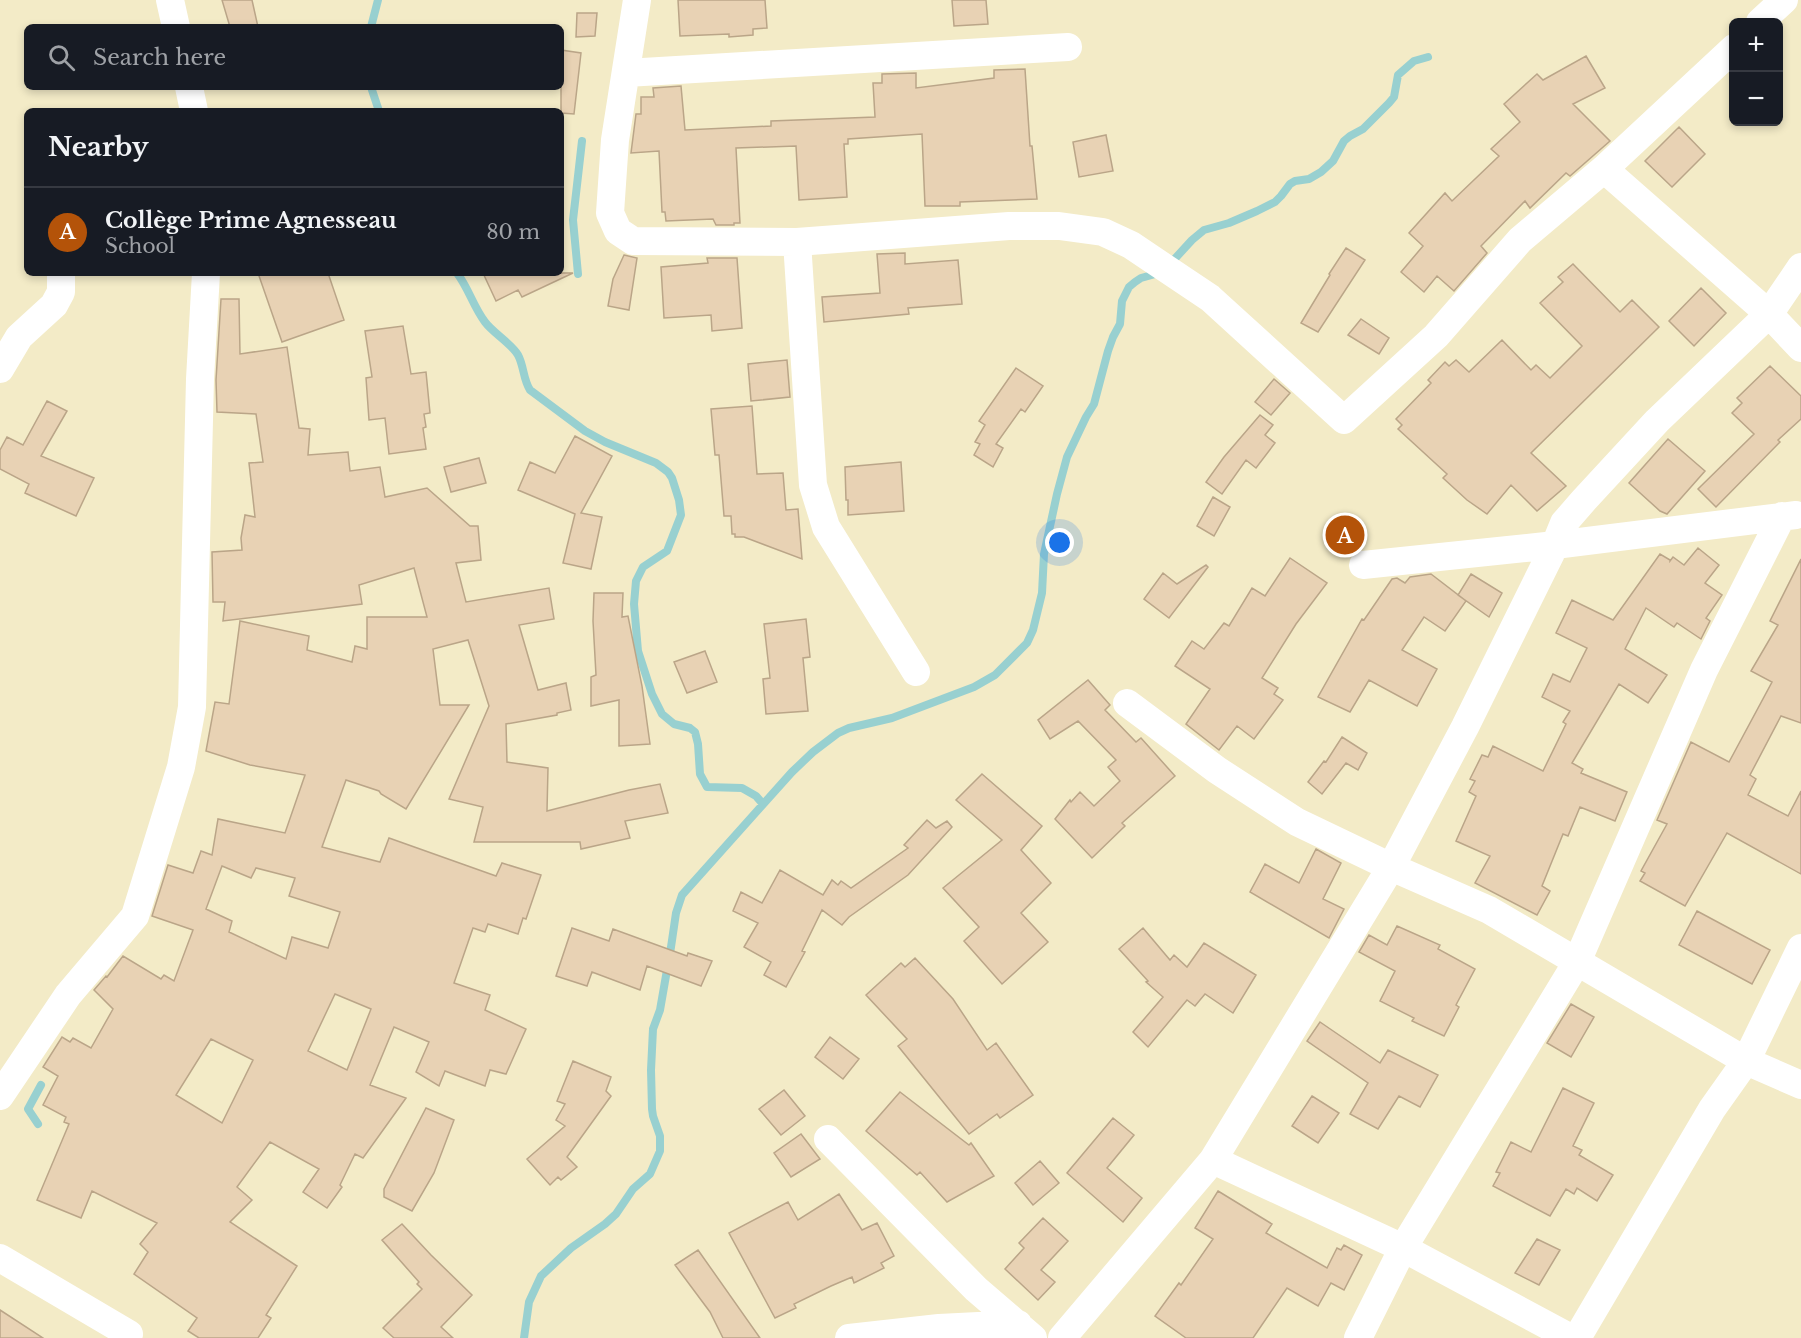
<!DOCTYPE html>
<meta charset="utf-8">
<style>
body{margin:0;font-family:"Libre Baskerville",serif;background:#20242c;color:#f1f3f6}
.controls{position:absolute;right:18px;top:18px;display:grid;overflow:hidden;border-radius:9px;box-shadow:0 3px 9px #0003}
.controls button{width:54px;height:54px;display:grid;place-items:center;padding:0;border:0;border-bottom:2px solid #363941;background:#171b24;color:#f1f3f6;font:30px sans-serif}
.you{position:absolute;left:1060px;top:543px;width:21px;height:21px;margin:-15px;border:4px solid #fff;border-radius:50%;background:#1a73e8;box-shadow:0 0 0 9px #1a73e833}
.badge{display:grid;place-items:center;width:39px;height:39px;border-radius:50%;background:#b45309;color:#fff;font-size:20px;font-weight:700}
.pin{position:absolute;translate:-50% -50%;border:3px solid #fff;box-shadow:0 2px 6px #0006}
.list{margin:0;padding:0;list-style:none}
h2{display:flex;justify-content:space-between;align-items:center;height:78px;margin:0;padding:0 24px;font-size:26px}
h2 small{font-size:20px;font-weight:400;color:#9ea1a6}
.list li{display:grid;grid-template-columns:39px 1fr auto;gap:18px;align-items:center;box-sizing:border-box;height:90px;padding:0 24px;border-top:2px solid #363941}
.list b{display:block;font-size:22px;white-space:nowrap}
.list p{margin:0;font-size:20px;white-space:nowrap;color:#9ea1a6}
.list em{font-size:20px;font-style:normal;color:#9ea1a6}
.icon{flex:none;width:33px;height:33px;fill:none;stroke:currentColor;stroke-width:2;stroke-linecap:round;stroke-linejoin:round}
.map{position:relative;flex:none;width:1801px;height:1338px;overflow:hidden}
.search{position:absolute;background:#171b24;box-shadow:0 3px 9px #0003;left:24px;top:24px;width:540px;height:66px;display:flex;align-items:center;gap:15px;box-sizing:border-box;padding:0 21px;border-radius:9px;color:#9ea1a6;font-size:22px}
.panel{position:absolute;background:#171b24;box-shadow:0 3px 9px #0003;left:24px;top:108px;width:540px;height:168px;border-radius:9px}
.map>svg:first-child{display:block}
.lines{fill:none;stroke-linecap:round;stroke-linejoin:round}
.stream{stroke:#98d0d0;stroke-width:8}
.building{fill:#e8d2b4;stroke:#baa588;stroke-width:1.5;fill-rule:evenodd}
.minor{stroke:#fff;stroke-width:28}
</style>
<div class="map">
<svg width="1801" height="1338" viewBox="0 0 1801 1338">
<rect width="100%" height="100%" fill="#f3ebc7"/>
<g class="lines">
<path class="stream" d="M 371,27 L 378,0
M 371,87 L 379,111
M 1170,264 L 1192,240 L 1204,230 L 1229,223 L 1257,211 L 1275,202 L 1281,196 L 1290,184 L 1295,181 L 1309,179 L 1321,172 L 1333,161 L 1344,141 L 1350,136 L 1363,129 L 1389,103 L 1394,97 L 1398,75 L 1414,61 L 1428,57
M 457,273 C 469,289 473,306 485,322 C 493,333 512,344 518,355 C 524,366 523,379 530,390 L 585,431 L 605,442 L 656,463 L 668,472 L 672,478 L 679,500 L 681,515 L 667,551 L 643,567 L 636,581 L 634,604 L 638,651 L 652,694 L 662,714 L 674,724 L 690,728 L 695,732 L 698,744 L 700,774 L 707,787 L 742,788 L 756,796 L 763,804
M 578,274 L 573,220 L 582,141
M 38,1124 L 28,1109 L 41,1085
M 524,1338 L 529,1302 L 541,1276 L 571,1248 L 605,1224 L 616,1214 L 633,1189 L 650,1174 L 660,1151 L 660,1136 L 653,1116 L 652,1109 L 651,1070 L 653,1029 L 660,1010 L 671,947 L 676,913 L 682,895 L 792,772 L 813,752 L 838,733 L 849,728 L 892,718 L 974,687 L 995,675 L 1027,643 L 1033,630 L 1042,593 L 1044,554 L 1057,494 L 1067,457 L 1086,417 L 1094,404 L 1108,351 L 1113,337 L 1120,324 L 1122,301 L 1129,287 L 1135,282 L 1141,278 L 1159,273"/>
</g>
<path class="building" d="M 222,0 L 252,0 L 258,27 L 230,27 Z
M 678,0 L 765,0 L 767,28 L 753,29 L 753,35 L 729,37 L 729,34 L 680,36 Z
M 952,0 L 986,0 L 988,24 L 954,26 Z
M 577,13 L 597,13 L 595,36 L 576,37 Z
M 561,50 L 581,53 L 574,114 L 561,113 Z
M 1586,56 L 1605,88 L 1573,104 L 1610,141 L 1570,176 L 1566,173 L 1530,208 L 1525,201 L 1481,246 L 1487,253 L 1454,291 L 1437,276 L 1424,292 L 1401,272 L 1423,246 L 1409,233 L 1445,193 L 1452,201 L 1499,156 L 1491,149 L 1520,122 L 1504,104 L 1537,74 L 1543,80 Z
M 1025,69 L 1030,146 L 1032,146 L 1037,199 L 960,202 L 960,206 L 925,206 L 922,134 L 848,139 L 848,144 L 844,144 L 847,197 L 799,200 L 796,146 L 736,148 L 740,223 L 734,223 L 734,225 L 716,225 L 713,219 L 666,221 L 665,212 L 662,212 L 659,151 L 631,153 L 636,114 L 641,114 L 641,97 L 654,97 L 653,88 L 681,86 L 685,130 L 771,126 L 771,121 L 875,117 L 873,83 L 882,83 L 882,74 L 916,73 L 916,88 L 994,78 L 994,70 Z
M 1679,127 L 1705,154 L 1672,187 L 1645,161 Z
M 1106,135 L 1113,171 L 1079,177 L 1073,142 Z
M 1346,248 L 1365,260 L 1318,332 L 1301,323 L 1330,275 L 1329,274 Z
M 905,253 L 905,264 L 958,260 L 962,304 L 908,308 L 909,314 L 824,322 L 822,297 L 880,293 L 877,254 Z
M 624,255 L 637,258 L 629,310 L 608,306 L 613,279 Z
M 707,258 L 737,258 L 742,328 L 712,331 L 711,315 L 664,318 L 661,267 L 708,263 Z
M 1573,264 L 1620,312 L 1632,300 L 1659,327 L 1531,453 L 1566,486 L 1537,511 L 1511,485 L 1487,514 L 1467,500 L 1443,478 L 1447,474 L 1398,429 L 1402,425 L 1396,419 L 1431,383 L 1428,380 L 1445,362 L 1449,366 L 1456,360 L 1469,372 L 1502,340 L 1531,370 L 1536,365 L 1550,378 L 1582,346 L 1540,303 L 1563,282 L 1558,277 Z
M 258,273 L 328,273 L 344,320 L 282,342 Z
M 483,273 L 573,273 L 522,297 L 518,290 L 496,301 Z
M 1701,288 L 1726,313 L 1694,346 L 1669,321 Z
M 221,299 L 239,299 L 240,354 L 287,347 L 299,428 L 310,429 L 308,455 L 348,452 L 350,471 L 380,467 L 385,497 L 427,488 L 470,526 L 478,526 L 481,560 L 456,563 L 466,602 L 549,588 L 554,619 L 519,625 L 538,690 L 566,683 L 571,710 L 557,713 L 557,715 L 506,724 L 507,762 L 548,768 L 547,811 L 629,790 L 660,784 L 668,813 L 625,821 L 630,838 L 581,849 L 580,842 L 474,842 L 483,807 L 449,799 L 489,706 L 468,640 L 433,649 L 440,705 L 469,705 L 406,809 L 381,794 L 379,791 L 346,780 L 322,847 L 380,862 L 389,838 L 496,876 L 502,863 L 541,875 L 526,919 L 523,918 L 518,934 L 488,924 L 485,932 L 473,928 L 454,983 L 490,995 L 485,1010 L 526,1029 L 506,1074 L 490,1070 L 485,1086 L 445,1071 L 439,1086 L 416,1072 L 429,1042 L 394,1027 L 370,1085 L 406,1098 L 363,1158 L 355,1154 L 340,1185 L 342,1187 L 327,1208 L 303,1192 L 319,1169 L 270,1142 L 237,1187 L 252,1200 L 230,1222 L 297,1266 L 266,1315 L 271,1318 L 258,1338 L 199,1338 L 188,1331 L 197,1318 L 134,1274 L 148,1252 L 140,1244 L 157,1223 L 92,1191 L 81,1218 L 37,1200 L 69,1124 L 64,1122 L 66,1117 L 43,1105 L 58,1076 L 43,1067 L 62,1037 L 70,1042 L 73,1038 L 91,1048 L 113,1009 L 94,990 L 106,976 L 107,977 L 123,956 L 161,979 L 164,975 L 174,981 L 193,930 L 152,916 L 168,865 L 193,873 L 201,851 L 212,855 L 218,819 L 285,833 L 305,775 L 250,765 L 206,751 L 215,702 L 229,704 L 240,621 L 309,636 L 307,650 L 352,662 L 355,646 L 367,649 L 367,617 L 427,617 L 414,568 L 359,585 L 362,604 L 223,621 L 225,602 L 213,602 L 212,552 L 242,550 L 241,538 L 245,515 L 255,517 L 249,463 L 263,462 L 256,414 L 217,412 L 216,380 ZM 222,866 L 251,878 L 256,868 L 295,878 L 289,896 L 340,912 L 328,948 L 292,937 L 286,959 L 229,932 L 232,921 L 206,909 ZM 335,994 L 371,1009 L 347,1070 L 308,1051 ZM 211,1039 L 253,1060 L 222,1123 L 176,1095 Z
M 1361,319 L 1389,338 L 1379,354 L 1348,335 Z
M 403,326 L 411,374 L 426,372 L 430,413 L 424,414 L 426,427 L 423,428 L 426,449 L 389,454 L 385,418 L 369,420 L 366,378 L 372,377 L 365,331 Z
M 787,360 L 790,397 L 751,401 L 748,364 Z
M 1770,366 L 1801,396 L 1801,419 L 1778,440 L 1780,442 L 1716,507 L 1698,489 L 1754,434 L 1732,413 L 1742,403 L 1737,398 Z
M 1016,368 L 1043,386 L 1025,412 L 1021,409 L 996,444 L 1003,448 L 993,467 L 974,455 L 980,444 L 975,442 L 985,425 L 979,421 Z
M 1274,379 L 1290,393 L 1271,415 L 1255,402 Z
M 47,401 L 67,411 L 41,456 L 94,478 L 76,516 L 25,493 L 29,484 L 0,469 L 0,450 L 7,437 L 23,445 Z
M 752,406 L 757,474 L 783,473 L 786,510 L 798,509 L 802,559 L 744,537 L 735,537 L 735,534 L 732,534 L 731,516 L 724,516 L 719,455 L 715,455 L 711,409 Z
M 1260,415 L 1273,425 L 1265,435 L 1275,443 L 1256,468 L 1246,460 L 1222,494 L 1206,482 L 1224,457 Z
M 575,436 L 612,456 L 581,513 L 602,517 L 591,569 L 563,563 L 575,514 L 518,490 L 530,462 L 555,473 Z
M 1668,439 L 1705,471 L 1667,514 L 1660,511 L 1629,483 Z
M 479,458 L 486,483 L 451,492 L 444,467 Z
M 901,462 L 904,511 L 848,515 L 848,500 L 846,500 L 845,467 Z
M 1213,497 L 1230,507 L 1214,536 L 1197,526 Z
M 1698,548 L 1719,565 L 1705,583 L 1722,595 L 1706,618 L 1710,621 L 1701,639 L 1677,623 L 1674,627 L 1646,608 L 1625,649 L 1667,675 L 1648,703 L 1619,684 L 1572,763 L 1583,769 L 1581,773 L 1627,792 L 1615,821 L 1580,807 L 1568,836 L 1563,834 L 1542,886 L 1550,891 L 1537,915 L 1475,883 L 1490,856 L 1456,841 L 1476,796 L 1469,792 L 1475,781 L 1470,779 L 1482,755 L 1488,757 L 1493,746 L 1543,771 L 1566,724 L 1563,722 L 1570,711 L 1542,697 L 1553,674 L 1570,682 L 1587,648 L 1556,633 L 1572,600 L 1613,620 L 1660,554 L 1670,560 L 1670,561 L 1673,557 L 1684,565 Z
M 1290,558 L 1327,583 L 1296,624 L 1262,678 L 1278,688 L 1274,694 L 1283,700 L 1254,739 L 1237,726 L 1219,750 L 1186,724 L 1210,689 L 1175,666 L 1192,641 L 1204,649 L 1224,623 L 1229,626 L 1252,588 L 1265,596 Z
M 1801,559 L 1801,723 L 1781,716 L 1750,775 L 1756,779 L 1748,795 L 1788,816 L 1801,791 L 1801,874 L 1727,833 L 1685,906 L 1640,881 L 1645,873 L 1641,871 L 1667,824 L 1657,820 L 1691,742 L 1729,762 L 1772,682 L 1751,671 L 1778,625 L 1770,621 Z
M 1206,565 L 1208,567 L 1169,618 L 1144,599 L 1163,573 L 1177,584 Z
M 1431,574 L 1466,601 L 1445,631 L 1424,617 L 1402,650 L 1437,669 L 1417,706 L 1369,680 L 1350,712 L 1318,697 L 1362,619 L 1364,620 L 1392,579 L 1397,578 L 1405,583 L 1410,577 Z
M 1471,574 L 1502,593 L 1489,617 L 1458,595 Z
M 594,593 L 623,593 L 622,617 L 628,616 L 642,686 L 650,744 L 619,746 L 619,700 L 591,706 L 591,677 L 596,675 L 593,621 Z
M 806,619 L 810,657 L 803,658 L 808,711 L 766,714 L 763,679 L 770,678 L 764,624 Z
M 705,651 L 717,682 L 687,693 L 674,662 Z
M 1088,680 L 1110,705 L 1105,710 L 1136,742 L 1141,738 L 1175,776 L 1122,823 L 1125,826 L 1092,858 L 1055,819 L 1070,800 L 1071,802 L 1080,792 L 1094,806 L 1120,781 L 1108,767 L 1116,760 L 1078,721 L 1050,739 L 1038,720 Z
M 1342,737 L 1367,753 L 1358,770 L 1346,763 L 1322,794 L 1308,782 L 1324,761 L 1326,762 Z
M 982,774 L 1042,826 L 1021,850 L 1051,883 L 1021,913 L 1048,942 L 1002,984 L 964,941 L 979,927 L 943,888 L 1002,840 L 956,800 Z
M 927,820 L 936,828 L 947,821 L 952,827 L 908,875 L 849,917 L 842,925 L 822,910 L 802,951 L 805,952 L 786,987 L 764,975 L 771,962 L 744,947 L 758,923 L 733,911 L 741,892 L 762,903 L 780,870 L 823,895 L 832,880 L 838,885 L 841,881 L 851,888 L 908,848 L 904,845 Z
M 1316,849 L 1341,863 L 1323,899 L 1344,909 L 1329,938 L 1250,892 L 1265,864 L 1299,883 Z
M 1697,911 L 1770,950 L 1752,984 L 1679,945 Z
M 1397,926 L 1440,945 L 1438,949 L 1475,969 L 1456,1005 L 1459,1007 L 1444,1036 L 1412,1021 L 1414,1018 L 1380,1001 L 1395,971 L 1359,952 L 1369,935 L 1387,945 Z
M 572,928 L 609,941 L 613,929 L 687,956 L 688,953 L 712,961 L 701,986 L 647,966 L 640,990 L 592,972 L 587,986 L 556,976 Z
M 1143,928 L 1170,960 L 1174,955 L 1187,967 L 1204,943 L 1256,975 L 1233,1013 L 1205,994 L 1195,1006 L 1187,1000 L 1148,1047 L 1133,1032 L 1163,997 L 1146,982 L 1148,981 L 1119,949 Z
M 915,958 L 953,999 L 987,1050 L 996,1043 L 1033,1095 L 1000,1118 L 997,1114 L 969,1134 L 898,1046 L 907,1039 L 866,995 L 901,963 L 905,967 Z
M 1571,1004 L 1594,1017 L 1571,1057 L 1547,1043 Z
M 1320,1022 L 1380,1063 L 1388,1050 L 1438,1075 L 1420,1107 L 1399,1096 L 1378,1129 L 1350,1114 L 1368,1083 L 1307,1041 Z
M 830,1037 L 859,1059 L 843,1079 L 815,1057 Z
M 573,1061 L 611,1077 L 606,1091 L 611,1096 L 567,1157 L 577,1167 L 561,1180 L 558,1177 L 550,1185 L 527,1159 L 565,1126 L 556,1120 L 565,1104 L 557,1101 Z
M 1563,1088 L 1594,1103 L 1573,1146 L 1582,1150 L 1579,1155 L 1613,1175 L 1597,1201 L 1577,1188 L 1574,1194 L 1566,1189 L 1550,1216 L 1493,1186 L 1500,1173 L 1496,1172 L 1511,1142 L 1531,1152 Z
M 784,1090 L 805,1116 L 781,1135 L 759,1109 Z
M 900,1092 L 969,1145 L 971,1143 L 994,1176 L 947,1202 L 920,1172 L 917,1175 L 866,1131 Z
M 1312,1096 L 1339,1113 L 1318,1143 L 1292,1126 Z
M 426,1108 L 454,1120 L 434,1173 L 412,1211 L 384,1197 L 384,1189 Z
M 1113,1118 L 1134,1135 L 1107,1168 L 1142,1198 L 1123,1222 L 1067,1173 Z
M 801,1134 L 820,1159 L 791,1177 L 774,1153 Z
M 1040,1161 L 1059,1183 L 1033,1205 L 1015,1183 Z
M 1218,1191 L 1272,1224 L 1266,1233 L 1327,1268 L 1337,1248 L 1341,1250 L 1344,1245 L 1362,1255 L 1344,1290 L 1331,1283 L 1318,1306 L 1287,1288 L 1253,1338 L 1186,1338 L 1155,1316 L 1179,1283 L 1181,1285 L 1213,1239 L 1195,1228 Z
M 839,1194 L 862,1230 L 877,1223 L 894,1256 L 881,1263 L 884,1268 L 854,1283 L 852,1277 L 831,1286 L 794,1304 L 796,1308 L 775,1318 L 729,1233 L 788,1202 L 798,1220 Z
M 1043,1218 L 1068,1241 L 1041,1270 L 1055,1282 L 1038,1300 L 1005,1269 L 1024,1248 L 1019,1243 Z
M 402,1224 L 431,1255 L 472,1295 L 441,1327 L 453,1338 L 394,1338 L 383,1328 L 422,1289 L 417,1284 L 419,1282 L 382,1240 Z
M 1537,1239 L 1560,1250 L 1539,1285 L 1515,1273 Z
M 698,1250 L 760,1338 L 723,1338 L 710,1312 L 675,1265 Z
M 0,1310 L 43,1338 L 0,1338 Z"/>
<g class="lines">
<path class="minor" d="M 170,0 L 176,27
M 637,0 L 615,140 L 610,213 L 618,231 L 633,241 L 797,242 L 1009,226 L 1059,226 L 1103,232 L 1131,245 L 1210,298 L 1344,420 L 1436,336 L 1520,240 L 1604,169 L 1734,48
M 1760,22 L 1784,0
M 626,73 L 1068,47
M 189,87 L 194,111
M 1604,169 L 1769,314 L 1801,348
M 797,242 L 813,485 L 826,527 L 916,672
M 0,369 L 19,337 L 54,305 L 61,292 L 61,273
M 1363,565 L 1555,545 L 1796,515
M 1127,703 L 1217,770 L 1297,822 L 1391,867 L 1489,910 L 1746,1061 L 1801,1085
M 0,1096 L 68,995 L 135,916 L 181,767 L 192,707 L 200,379 L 206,273
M 828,1139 L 976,1289 L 1033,1338
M 1213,1160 L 1403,1248 L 1571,1338
M 0,1258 L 129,1334
M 849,1338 L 939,1328 L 1018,1324
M 1062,1338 L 1213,1160 L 1391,867 L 1465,727 L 1555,545 L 1564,523 L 1584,500 L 1657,421 L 1769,314 L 1801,267
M 1358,1338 L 1403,1248 L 1577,962 L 1704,670 L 1782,516
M 1577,1338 L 1712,1109 L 1746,1061 L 1801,948"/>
</g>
</svg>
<div class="controls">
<button>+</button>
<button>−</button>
</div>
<div class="you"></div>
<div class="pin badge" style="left:1345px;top:535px">A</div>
<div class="search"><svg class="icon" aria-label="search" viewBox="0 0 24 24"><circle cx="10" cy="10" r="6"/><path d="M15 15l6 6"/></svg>Search here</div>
<section class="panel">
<h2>Nearby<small></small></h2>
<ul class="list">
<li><span class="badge">A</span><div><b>Collège Prime Agnesseau</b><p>School</p></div><em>80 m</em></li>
</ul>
</section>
</div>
